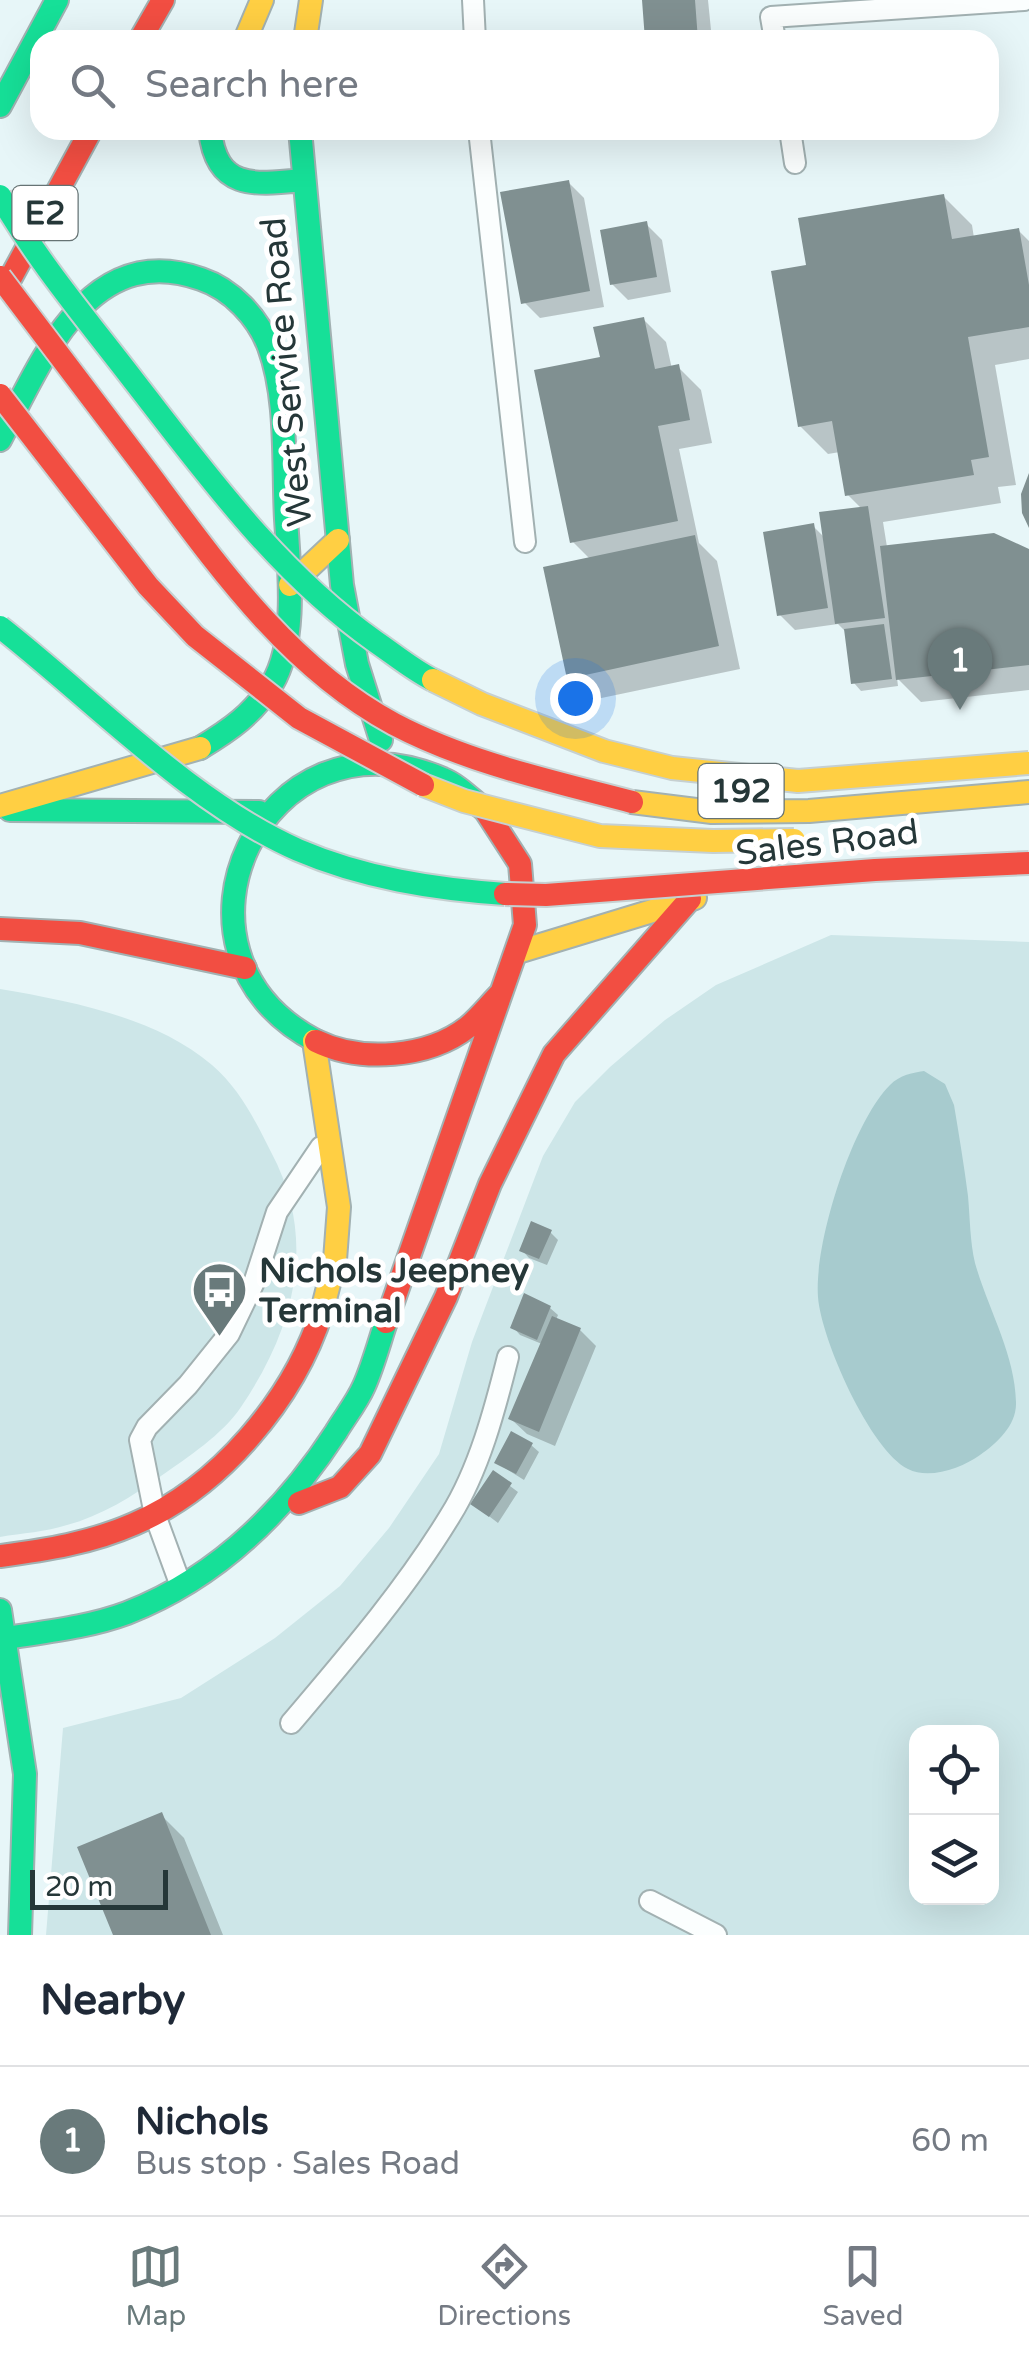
<!DOCTYPE html>
<meta charset="utf-8">
<style>
body{margin:0;font-family:"Varela Round",sans-serif;background:#f6f6f7;color:#1f2937}
.controls{position:absolute;right:30px;bottom:30px;display:grid;overflow:hidden;border-radius:20px;box-shadow:0 10px 40px #0002}
.controls button{width:90px;height:90px;display:grid;place-items:center;padding:0;border:0;border-bottom:2px solid #e0e1e3;background:#fff;color:#1f2937;font:50px sans-serif}
.scale{position:absolute;left:30px;bottom:25px;width:138px;box-sizing:border-box;padding-left:10px;border:5px solid #253738;border-top:0;font-size:28px;line-height:35px;white-space:nowrap;color:#253738;-webkit-text-stroke:8px #fff;paint-order:stroke}
.you{position:absolute;left:575px;top:698px;width:35px;height:35px;margin:-25px;border:8px solid #fff;border-radius:50%;background:#1a73e8;box-shadow:0 0 0 15px #1a73e833}
.badge{display:grid;place-items:center;width:65px;height:65px;border-radius:50%;background:#697a7b;color:#fff;font-size:32px;font-weight:700}
.pin{position:absolute;translate:-50% -82px;filter:drop-shadow(0 2px 5px #0008)}
.pin::after{content:'';position:absolute;top:52px;width:35px;height:30px;background:inherit;clip-path:polygon(0 0,100% 0,50% 100%)}
.list{margin:0;padding:0;list-style:none}
h2{display:flex;justify-content:space-between;align-items:center;height:130px;margin:0;padding:0 40px;font-size:42px}
h2 small{font-size:32px;font-weight:400;color:#747a83}
.list li{display:grid;grid-template-columns:65px 1fr auto;gap:30px;align-items:center;box-sizing:border-box;height:150px;padding:0 40px;border-top:2px solid #e0e1e3}
.list b{display:block;font-size:38px;white-space:nowrap}
.list p{margin:0;font-size:32px;white-space:nowrap;color:#747a83}
.list em{font-size:32px;font-style:normal;color:#747a83}
.icon{flex:none;width:55px;height:55px;fill:none;stroke:currentColor;stroke-width:2;stroke-linecap:round;stroke-linejoin:round}
.map{position:relative;flex:none;width:1029px;height:1935px;overflow:hidden}
.search{position:absolute;background:#fff;box-shadow:0 10px 40px #0002;left:30px;right:30px;top:30px;height:110px;display:flex;align-items:center;gap:25px;box-sizing:border-box;padding:0 35px;border-radius:30px;color:#747a83;font-size:38px}
.sheet{height:280px;background:#fff}
nav{display:flex;justify-content:space-around;align-items:center;box-sizing:border-box;height:140px;border-top:2px solid #e0e1e3;background:#fff;font-size:28px;color:#747a83}
nav a{display:grid;justify-items:center;gap:5px}
nav .on{color:#697a7b}
.map>svg:first-child{display:block}
.green{fill:#cde6e8;fill-rule:evenodd}
.water{fill:#a7cbce}
.shadow{fill:#0003}
.building{fill:#809091}
.lines{fill:none;stroke-linecap:round;stroke-linejoin:round}
.lane-casing{stroke:#a2b1b2;stroke-width:24}
.fast-casing{stroke:#a2b1b2;stroke-width:26}
.slow-casing{stroke:#a2b1b2;stroke-width:26}
.jam-casing{stroke:#a2b1b2;stroke-width:26}
.lane{stroke:#fbfefe;stroke-width:20}
.fast{stroke:#16e098;stroke-width:22}
.slow{stroke:#ffcf43;stroke-width:22}
.jam{stroke:#f24e42;stroke-width:22}
.fast-bridge-casing{stroke:#c6d0d1;stroke-width:26;stroke-linecap:butt}
.slow-bridge-casing{stroke:#c6d0d1;stroke-width:26;stroke-linecap:butt}
.jam-bridge-casing{stroke:#c6d0d1;stroke-width:26;stroke-linecap:butt}
.fast-bridge{stroke:#16e098;stroke-width:22}
.slow-bridge{stroke:#ffcf43;stroke-width:22}
.jam-bridge{stroke:#f24e42;stroke-width:22}
.labels{text-anchor:middle;stroke-width:10;stroke-linejoin:round;paint-order:stroke}
.shield{fill:#fff;stroke:#667374;stroke-width:2.5}
.shield-label{font-size:32px;font-weight:bold;fill:#253738}
.street-label{font-size:35px;fill:#253738;stroke:#fff}
.poi-label{font-size:35px;font-weight:bold;fill:#253738;stroke:#fff;text-anchor:start}
</style>
<div class="map">
<svg width="1029" height="1935" viewBox="0 0 1029 1935">
<rect width="100%" height="100%" fill="#e7f6f8"/>
<path class="green" d="M 831,935 L 1029,942 L 1029,1935 L 46,1935 L 63,1728 L 181,1698 L 275,1638 L 340,1586 L 389,1528 L 439,1454 L 472,1342 L 543,1156 L 575,1102 L 610,1067 L 665,1020 L 716,985 ZM 916,1732 L 992,1732 L 992,1898 L 916,1898 Z
M 0,989 C 70,1001 156,1017 212,1065 C 239,1088 255,1120 271,1152 C 318,1240 295,1327 241,1407 C 222,1435 188,1457 161,1476 C 133,1496 101,1516 67,1525 C 46,1532 22,1533 0,1537 Z"/>
<path class="water" d="M 924,1071 L 945,1084 L 954,1105 C 959,1135 964,1165 968,1196 C 970,1218 970,1242 975,1263 C 988,1309 1015,1354 1016,1402 C 1017,1425 997,1443 980,1455 C 962,1468 929,1480 908,1469 C 870,1450 821,1339 818,1297 C 814,1243 852,1123 890,1085 C 900,1075 911,1073 924,1071 Z"/>
<path class="shadow" d="M 645,0 L 708,0 L 712,40 L 648,40 Z
M 583,130 L 621,130 L 588,136 Z
M 568,182 L 584,198 L 604,307 L 540,318 L 524,302 Z
M 944,197 L 972,225 L 974,238 L 1019,231 L 1029,241 L 1029,359 L 995,365 L 1016,485 L 998,487 L 1001,503 L 883,522 L 887,547 L 1029,552 L 1029,690 L 921,702 L 897,678 L 898,686 L 861,691 L 854,683 L 847,633 L 838,624 L 795,630 L 779,614 L 813,526 L 825,538 L 862,509 L 848,495 L 840,452 L 828,454 L 800,426 L 809,267 Z
M 646,224 L 662,240 L 671,292 L 628,300 L 612,284 Z
M 643,319 L 666,342 L 672,369 L 678,367 L 701,390 L 712,443 L 679,449 L 699,543 L 717,561 L 740,669 L 592,700 L 569,677 L 590,559 L 572,541 L 603,359 Z
M 550,1232 L 558,1240 L 547,1265 L 529,1258 L 522,1250 Z
M 550,1308 L 558,1315 L 556,1320 L 580,1330 L 596,1346 L 555,1446 L 527,1434 L 511,1419 L 542,1344 L 520,1335 L 513,1327 Z
M 531,1445 L 539,1452 L 524,1480 L 497,1463 Z
M 494,1474 L 518,1492 L 498,1523 L 473,1504 Z
M 161,1815 L 184,1838 L 223,1935 L 116,1935 Z"/>
<path class="building" d="M 642,0 L 695,0 L 698,40 L 645,40 Z
M 569,180 L 590,291 L 521,304 L 500,192 Z
M 944,194 L 952,239 L 1019,228 L 1029,285 L 1029,327 L 968,337 L 989,457 L 971,460 L 974,475 L 845,496 L 832,421 L 798,427 L 771,271 L 806,265 L 798,218 Z
M 647,221 L 657,277 L 610,285 L 600,230 Z
M 644,317 L 655,369 L 679,364 L 690,420 L 658,426 L 678,521 L 570,543 L 534,370 L 600,357 L 593,327 Z
M 1029,473 L 1029,528 L 1022,513 L 1021,494 Z
M 868,506 L 885,618 L 835,624 L 819,512 Z
M 814,523 L 828,608 L 777,616 L 763,532 Z
M 994,533 L 1029,549 L 1029,665 L 896,680 L 880,546 Z
M 695,535 L 719,646 L 567,679 L 543,567 Z
M 884,624 L 892,679 L 851,684 L 844,629 Z
M 531,1221 L 552,1230 L 539,1259 L 519,1251 Z
M 524,1293 L 551,1306 L 537,1340 L 510,1328 Z
M 552,1316 L 581,1328 L 539,1432 L 508,1419 Z
M 511,1431 L 533,1443 L 516,1474 L 494,1463 Z
M 493,1470 L 512,1483 L 489,1517 L 470,1504 Z
M 162,1812 L 211,1935 L 113,1935 L 77,1847 Z"/>
<g class="lines">
<defs>
<path id="lane" d="M 473,0 L 475,40
M 775,40 L 771,17 L 1024,0
M 479,130 L 525,542
M 790,130 L 795,163
M 181,1586 L 155,1515 L 140,1440 L 147,1427 L 188,1385 L 229,1334 L 255,1280 L 277,1212 L 321,1147
M 291,1723 C 347,1657 405,1590 450,1516 C 479,1470 495,1409 508,1357
M 650,1901 L 716,1935"/>
<path id="fast" d="M 0,106 L 57,0
M 210,130 C 216,190 254,185 303,180
M 300,130 L 342,585 L 357,664 L 381,740
M 0,440 C 41,362 89,239 201,279 C 231,289 258,317 269,347 C 288,399 283,464 286,519 C 289,567 298,641 272,684 C 253,714 230,730 200,748
M 10,810 L 259,812
M 316,1041 C 145,952 264,700 443,779 C 458,785 472,800 485,810
M 0,1610 L 25,1774 L 20,1935
M 0,1639 C 42,1632 87,1628 127,1613 C 217,1578 284,1512 336,1432 C 345,1417 357,1402 364,1386 C 373,1366 379,1343 386,1322"/>
<path id="slow" d="M 245,40 L 262,0
M 305,40 L 311,0
M 290,585 L 338,540
M 632,802 L 712,812 L 809,811 L 1029,792
M 0,806 L 200,748
M 521,951 L 695,898
M 314,1041 L 339,1207 L 335,1260 L 322,1311"/>
<path id="jam" d="M 140,40 L 163,0
M 9,281 L 91,130
M 0,929 L 80,933 L 245,968
M 316,1041 C 361,1063 428,1058 468,1027 C 480,1017 490,1004 501,993
M 386,1322 L 525,925 L 520,864 L 485,810
M 299,1503 L 340,1487 L 370,1454 L 446,1297 L 490,1184 L 554,1054 L 690,899
M 0,1556 C 46,1550 91,1543 134,1524 C 219,1488 294,1399 322,1311"/>
</defs>
<use href="#lane" class="lane-casing"/>
<use href="#fast" class="fast-casing"/>
<use href="#slow" class="slow-casing"/>
<use href="#jam" class="jam-casing"/>
<use href="#lane" class="lane"/>
<use href="#fast" class="fast"/>
<use href="#slow" class="slow"/>
<use href="#jam" class="jam"/>
<defs>
<path id="fast-bridge" d="M 0,196 C 38,262 88,321 134,381 C 208,476 277,572 376,642 C 395,655 413,670 433,680
M 0,627 C 92,699 191,803 298,850 C 363,878 434,889 505,894"/>
<path id="slow-bridge" d="M 433,680 L 482,704 L 604,751 L 672,768 L 798,781 L 1029,763
M 423,785 L 464,801 L 600,836 L 713,841 L 794,840"/>
<path id="jam-bridge" d="M 0,277 C 49,342 98,406 147,471 C 217,565 288,667 394,724 C 468,763 552,781 632,802
M 0,395 L 148,586 L 195,636 L 299,718 L 423,785
M 505,894 L 546,895 L 875,870 L 1029,863"/>
</defs>
<use href="#fast-bridge" class="fast-bridge-casing"/>
<use href="#slow-bridge" class="slow-bridge-casing"/>
<use href="#jam-bridge" class="jam-bridge-casing"/>
<use href="#fast-bridge" class="fast-bridge"/>
<use href="#slow-bridge" class="slow-bridge"/>
<use href="#jam-bridge" class="jam-bridge"/>
</g>
<defs>
<symbol id="bus-pin" viewBox="-11 -11 22 30"><path d="M0 17L-7.5 6A9.5 9.5 0 1 1 7.5 6Z" fill="#697a7b" stroke="#fff"/><path d="M-5-6H5V4H4V6H2V4H-2V6H-4V4H-5ZM-3.5-4V0h7V-4ZM-3.5 1.2v1.5H-2V1.2ZM2 1.2v1.5H3.5V1.2Z" fill="#fff"/></symbol>
</defs>
<g fill-rule="evenodd">
<use href="#bus-pin" x="188" y="1258" width="63" height="86"/>
</g>
<g class="labels">
<g class="shield">
<rect x="12.5" y="186" width="65" height="54" rx="8"/>
<rect x="698.5" y="764" width="85" height="54" rx="8"/>
</g>
<g class="shield-label">
<text x="45" y="224">E2</text>
<text x="741" y="802">192</text>
</g>
<g class="street-label">
<text transform="translate(286 372) rotate(-95)" y="12">West Service Road</text>
<text transform="translate(827 842) rotate(-7)" y="12">Sales Road</text>
</g>
<g class="poi-label">
<text x="259" y="1282">Nichols Jeepney<tspan x="259" dy="40">Terminal</tspan></text>
</g>
</g>
</svg>
<div class="controls">
<button><svg class="icon" aria-label="locate" viewBox="0 0 24 24"><circle cx="12" cy="12" r="6"/><path d="M12 2v4M12 18v4M2 12h4M18 12h4"/></svg></button>
<button><svg class="icon" aria-label="layers" viewBox="0 0 24 24"><path d="M12 4l9 5-9 5-9-5zM3 14l9 5 9-5"/></svg></button>
</div>
<div class="scale">20 m</div>
<div class="you"></div>
<div class="pin badge" style="left:960px;top:710px">1</div>
<div class="search"><svg class="icon" aria-label="search" viewBox="0 0 24 24"><circle cx="10" cy="10" r="6"/><path d="M15 15l6 6"/></svg>Search here</div>
</div>
<section class="sheet">
<h2>Nearby<small></small></h2>
<ul class="list">
<li><span class="badge">1</span><div><b>Nichols</b><p>Bus stop · Sales Road</p></div><em>60 m</em></li>
</ul>
</section>
<nav>
<a class="on"><svg class="icon" aria-label="map" viewBox="0 0 24 24"><path d="M3 6l6-2 6 2 6-2v14l-6 2-6-2-6 2zM9 4v14M15 6v14"/></svg>Map</a>
<a><svg class="icon" aria-label="directions" viewBox="0 0 24 24"><path d="M12 3l9 9-9 9-9-9zM9 14v-3h6M13 9l2 2-2 2"/></svg>Directions</a>
<a><svg class="icon" aria-label="saved" viewBox="0 0 24 24"><path d="M7 4h10v16l-5-4-5 4z"/></svg>Saved</a>
</nav>
